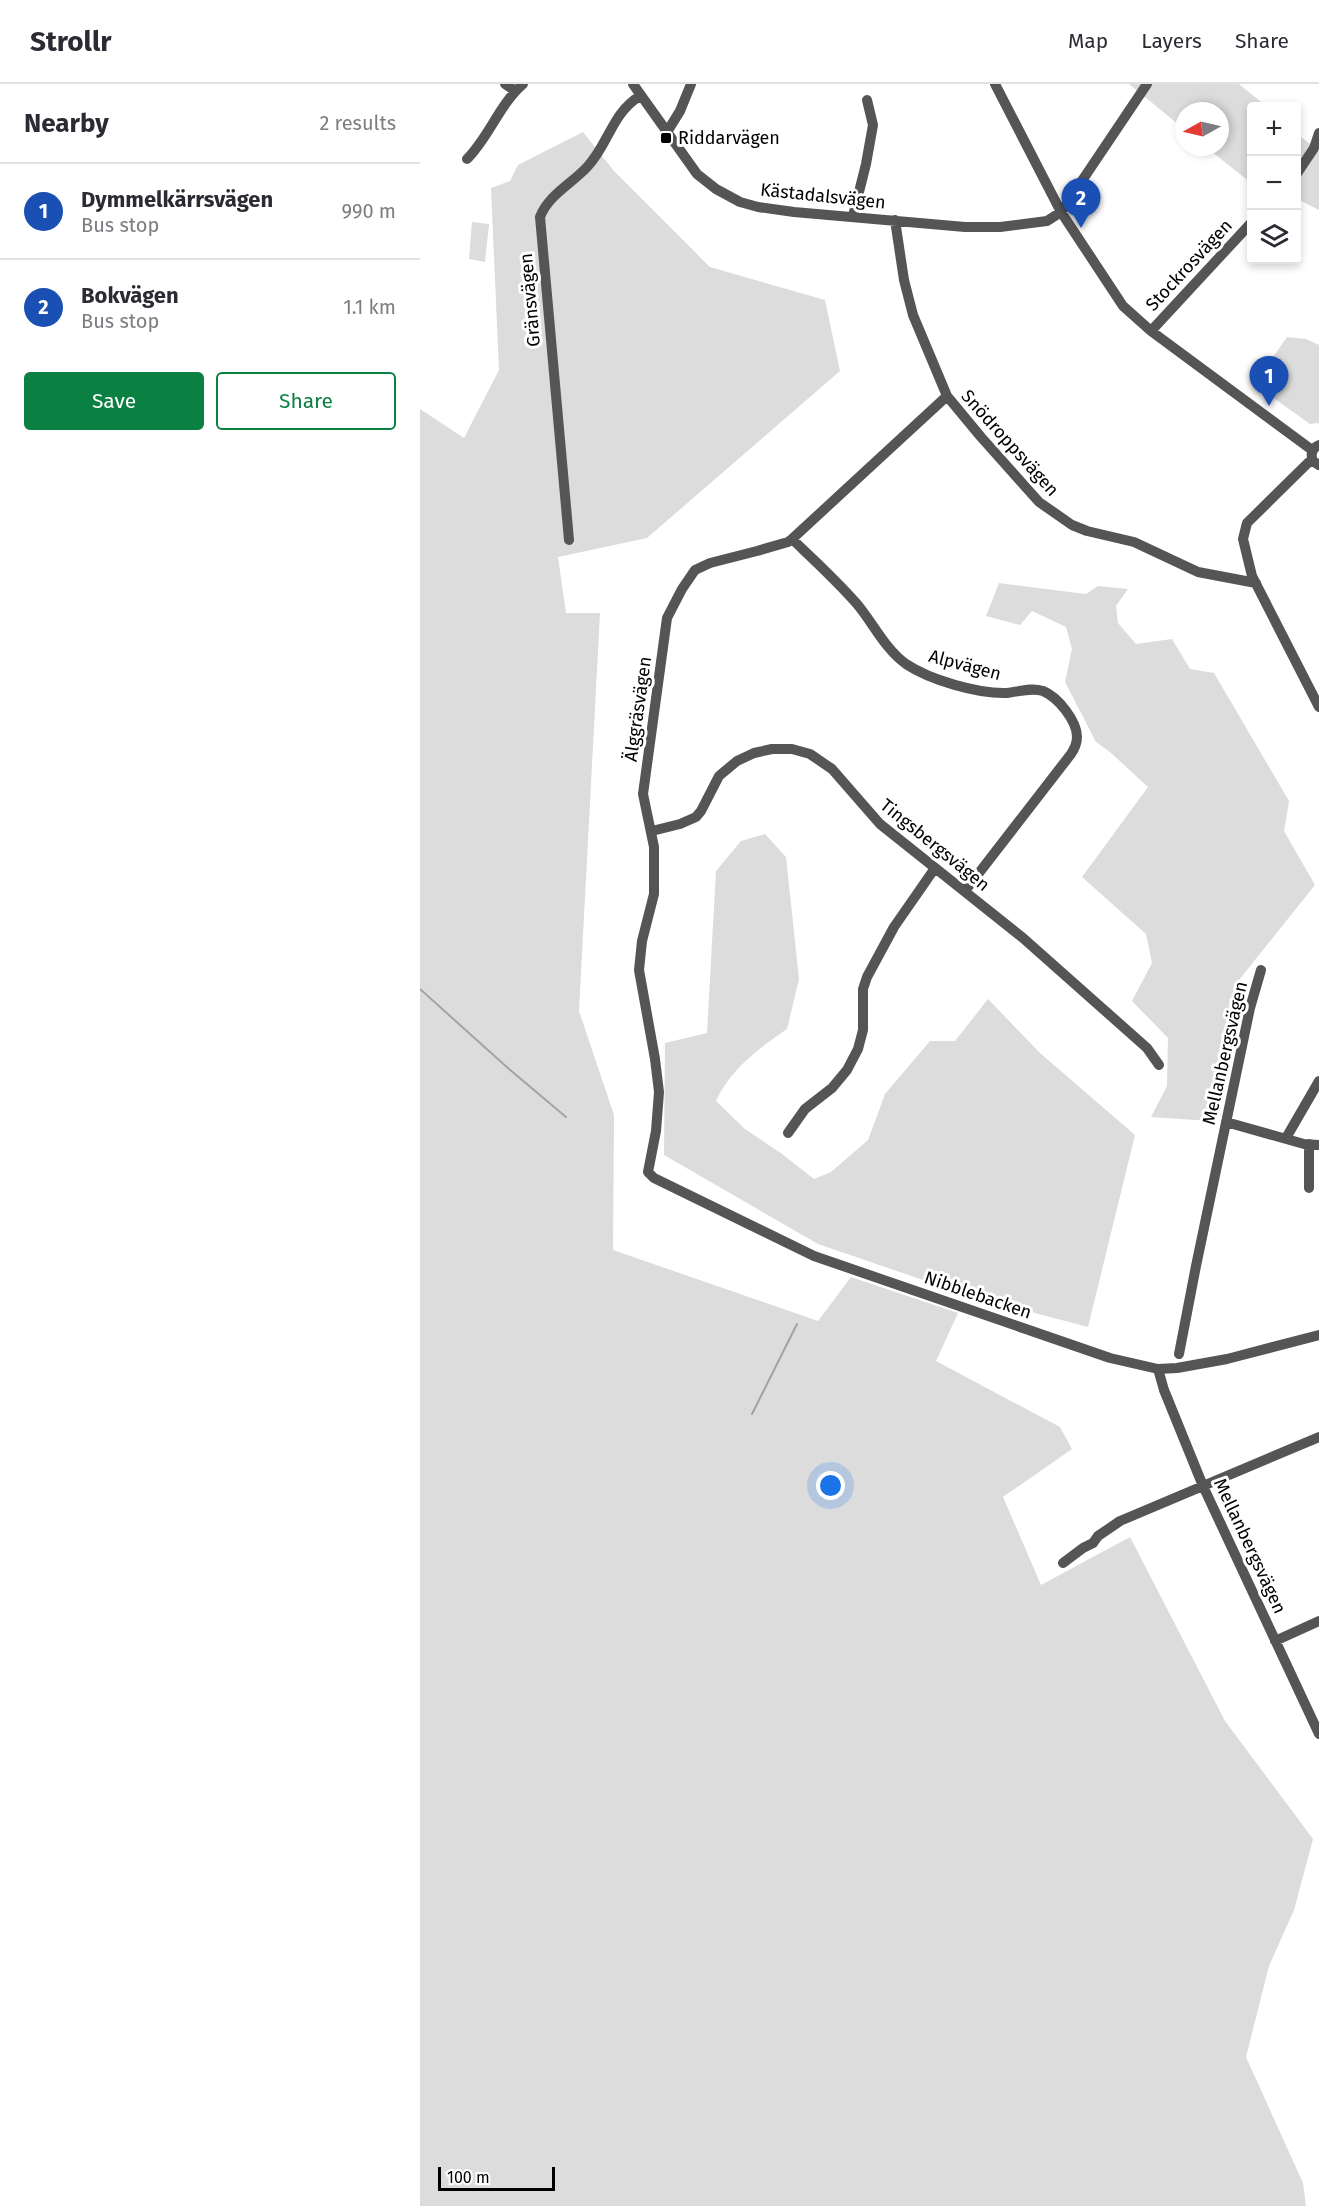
<!DOCTYPE html>
<meta charset="utf-8">
<style>
body{margin:0;font-family:"Fira Sans",sans-serif;background:#f7f7f7;color:#2b2b33}
.controls{position:absolute;right:18px;top:18px;display:grid;overflow:hidden;border-radius:6px;box-shadow:0 3px 9px #0003}
.controls button{width:54px;height:54px;display:grid;place-items:center;padding:0;border:0;border-bottom:2px solid #e1e1e2;background:#fff;color:#2b2b33;font:30px sans-serif}
.compass{position:absolute;left:755px;top:18px;width:54px;height:54px;border-radius:50%;background:#fff;box-shadow:0 3px 9px #0003;rotate:262deg}
.scale{position:absolute;left:18px;bottom:15px;width:117px;box-sizing:border-box;padding-left:6px;border:3px solid #000;border-top:0;font-size:16px;line-height:21px;white-space:nowrap;color:#000;-webkit-text-stroke:4px #fff;paint-order:stroke}
.you{position:absolute;left:411px;top:1402px;width:21px;height:21px;margin:-15px;border:4px solid #fff;border-radius:50%;background:#1a73e8;box-shadow:0 0 0 9px #1a73e833}
.badge{display:grid;place-items:center;width:39px;height:39px;border-radius:50%;background:#0b8043;color:#fff;font-size:20px;font-weight:700}
.pin{position:absolute;translate:-50% -50px;filter:drop-shadow(0 2px 3px #0008)}
.pin::after{content:'';position:absolute;top:32px;width:21px;height:18px;background:inherit;clip-path:polygon(0 0,100% 0,50% 100%)}
.list{margin:0;padding:0;list-style:none}
h2{display:flex;justify-content:space-between;align-items:center;height:78px;margin:0;padding:0 24px;font-size:26px}
h2 small{font-size:20px;font-weight:400;color:#7c7c81}
.list li{display:grid;grid-template-columns:39px 1fr auto;gap:18px;align-items:center;box-sizing:border-box;height:96px;padding:0 24px;border-top:2px solid #e1e1e2}
.list b{display:block;font-size:22px;white-space:nowrap}
.list p{margin:0;font-size:20px;white-space:nowrap;color:#7c7c81}
.list em{font-size:20px;font-style:normal;color:#7c7c81}
.actions{display:flex;gap:12px;padding:18px 24px}
.actions a{flex:1;padding:14px 0;border:2px solid #0b8043;border-radius:6px;text-align:center;font-size:21px;color:#0b8043}
.actions .main{background:#0b8043;color:#fff}
.icon{flex:none;width:33px;height:33px;fill:none;stroke:currentColor;stroke-width:2;stroke-linecap:round;stroke-linejoin:round}
.map{position:relative;flex:none;width:899px;height:2122px;overflow:hidden}
header{display:flex;align-items:center;gap:36px;box-sizing:border-box;height:84px;padding:0 30px;background:#fff;border-bottom:2px solid #e1e1e2}
header strong{font-size:28px}
nav{display:flex;gap:33px;margin-inline-start:auto;font-size:21px}
main{display:flex}
aside{flex:1;background:#fff}
.map>svg:first-child{display:block}
.green{fill:#dcdcdc}
.lines{fill:none;stroke-linecap:round;stroke-linejoin:round}
.stream{stroke:#a3a3a3;stroke-width:2}
.minor{stroke:#555;stroke-width:10}
.poi-dot{fill:#000;stroke:#fff;stroke-width:2}
.labels{text-anchor:middle;stroke-width:6;stroke-linejoin:round;paint-order:stroke}
.poi-label{font-size:18px;fill:#000;stroke:#fff;text-anchor:start}
.street-label{font-size:18px;fill:#000;stroke:#fff}
</style>
<header>
<strong>Strollr</strong>
<nav><a>Map</a><a>Layers</a><a>Share</a></nav>
</header>
<main>
<aside>
<h2>Nearby<small>2 results</small></h2>
<ul class="list">
<li><span class="badge" style="background:#1a4fb4">1</span><div><b>Dymmelkärrsvägen</b><p>Bus stop</p></div><em>990 m</em></li>
<li><span class="badge" style="background:#1a4fb4">2</span><div><b>Bokvägen</b><p>Bus stop</p></div><em>1.1 km</em></li>
</ul>
<div class="actions"><a class="main">Save</a><a>Share</a></div>
</aside>
<div class="map">
<svg width="899" height="2122" viewBox="0 0 899 2122">
<rect width="100%" height="100%" fill="#fff"/>
<path class="green" d="M 709,0 L 819,0 L 846,22 L 832,22 L 831,99 L 786,63 L 800,63 L 800,27 L 764,27 L 764,45 Z
M 163,48 L 194,87 L 290,183 L 405,216 L 420,287 L 227,454 L 138,473 L 146,529 L 180,529 L 159,927 L 194,1031 L 193,1166 L 398,1237 L 431,1193 L 538,1229 L 516,1277 L 640,1343 L 652,1365 L 583,1413 L 621,1501 L 710,1453 L 805,1637 L 893,1755 L 874,1826 L 849,1882 L 826,1973 L 883,2099 L 886,2122 L 0,2122 L 0,325 L 44,354 L 79,286 L 71,104 L 90,97 L 98,81 Z
M 876,49 L 899,67 L 899,126 L 877,115 Z
M 52,138 L 69,140 L 65,178 L 49,175 Z
M 867,253 L 886,255 L 899,261 L 899,339 L 890,340 L 834,300 Z
M 579,499 L 666,510 L 678,502 L 708,505 L 696,522 L 698,539 L 716,560 L 752,555 L 770,585 L 794,589 L 869,717 L 864,747 L 895,801 L 815,901 L 815,924 L 790,1037 L 731,1033 L 747,1002 L 748,954 L 712,917 L 732,879 L 726,850 L 662,793 L 728,703 L 691,669 L 676,658 L 645,598 L 652,565 L 646,543 L 612,527 L 600,541 L 566,532 Z
M 345,750 L 366,773 L 379,895 L 367,945 C 339,964 310,986 296,1017 L 325,1045 L 362,1070 L 394,1095 L 411,1088 L 448,1056 L 465,1010 L 510,957 L 535,957 L 568,915 L 620,969 L 715,1051 L 668,1243 L 547,1211 L 398,1160 L 244,1071 L 245,959 L 287,949 L 296,787 L 321,757 Z"/>
<g class="lines">
<path class="stream" d="M 0,905 L 89,985 L 146,1033
M 332,1330 L 377,1240"/>
<path class="minor" d="M 85,0 L 95,7
M 213,0 L 277,90 L 296,105 L 320,118 L 338,123 L 374,128 L 545,143 L 580,143 L 627,137 L 641,128 L 727,0
M 575,0 L 641,128 L 703,222 L 731,247 L 892,366
M 247,48 L 260,27 L 271,0
M 47,75 C 69,53 79,21 103,0
M 876,91 L 894,64 L 899,49
M 433,132 L 446,80 L 453,41 L 447,16
M 475,136 L 484,196 L 493,231 L 527,312 L 561,353 L 619,418 L 652,441 L 667,447 L 714,458 L 778,488 L 836,499
M 731,247 L 832,138
M 527,312 L 372,455 L 368,458 L 337,467 L 290,479 L 275,486 L 262,505 L 247,534 L 223,710 L 234,763 L 234,810 L 222,857 L 219,886 L 235,975 L 239,1008 L 236,1047 L 228,1088 L 234,1094 L 394,1172 L 690,1274 L 738,1285 L 757,1284 L 807,1275 L 899,1251
M 899,361 C 892,364 890,370 893,377 L 899,381
M 892,375 L 827,439 L 823,455 L 832,492 L 899,623
M 372,455 C 394,476 417,497 437,520 C 453,539 465,565 486,580 C 510,596 558,610 587,609 C 598,608 611,603 623,607 C 638,613 657,637 657,653 C 657,660 655,664 651,670 L 545,807
M 149,456 L 120,133 C 128,111 153,99 168,82 C 189,59 192,29 220,12
M 232,747 L 260,740 L 276,733 L 281,727 L 299,692 L 317,677 L 334,669 L 352,665 L 372,665 L 390,670 L 412,685 L 460,740 L 603,854 L 727,964 L 739,981
M 806,1038 L 884,1060 L 899,1061
M 368,1049 L 385,1025 L 412,1004 L 427,986 L 438,965 L 443,946 L 443,905 L 447,893 L 474,843 L 515,784
M 866,1054 L 899,997
M 889,1104 L 889,1060
M 759,1270 L 776,1182 L 830,924 L 841,886
M 738,1285 L 744,1306 L 783,1402 L 899,1650
M 643,1479 L 663,1464 L 673,1459 L 678,1452 L 700,1437 L 899,1353
M 855,1557 L 899,1537"/>
</g>
<rect class="poi-dot" x="240" y="48" width="12" height="12" rx="3"/>
<g class="labels">
<g class="poi-label">
<text x="258" y="60">Riddarvägen</text>
</g>
<g class="street-label">
<text transform="translate(403 112) rotate(6)" y="6">Kästadalsvägen</text>
<text transform="translate(769 181) rotate(-47)" y="6">Stockrosvägen</text>
<text transform="translate(110 216) rotate(-95)" y="6">Gränsvägen</text>
<text transform="translate(590 359) rotate(48)" y="6">Snödroppsvägen</text>
<text transform="translate(545 581) rotate(15)" y="6">Alpvägen</text>
<text transform="translate(218 625) rotate(-82)" y="6">Älggräsvägen</text>
<text transform="translate(515 761) rotate(39)" y="6">Tingsbergsvägen</text>
<text transform="translate(805 969) rotate(-77)" y="6">Mellanbergsvägen</text>
<text transform="translate(558 1211) rotate(19)" y="6">Nibblebacken</text>
<text transform="translate(830 1462) rotate(65)" y="6">Mellanbergsvägen</text>
</g>
</g>
</svg>
<div class="controls">
<button>+</button>
<button>−</button>
<button><svg class="icon" aria-label="layers" viewBox="0 0 24 24"><path d="M12 4l9 5-9 5-9-5zM3 14l9 5 9-5"/></svg></button>
</div>
<svg class="compass" viewBox="-18 -18 36 36"><path d="M0-13l5 13h-10z" fill="#e53935"/><path d="M0 13l5-13h-10z" fill="#7c7c81"/></svg>
<div class="scale">100 m</div>
<div class="you"></div>
<div class="pin badge" style="left:849px;top:322px;background:#1a4fb4">1</div>
<div class="pin badge" style="left:661px;top:144px;background:#1a4fb4">2</div>
</div>
</main>
